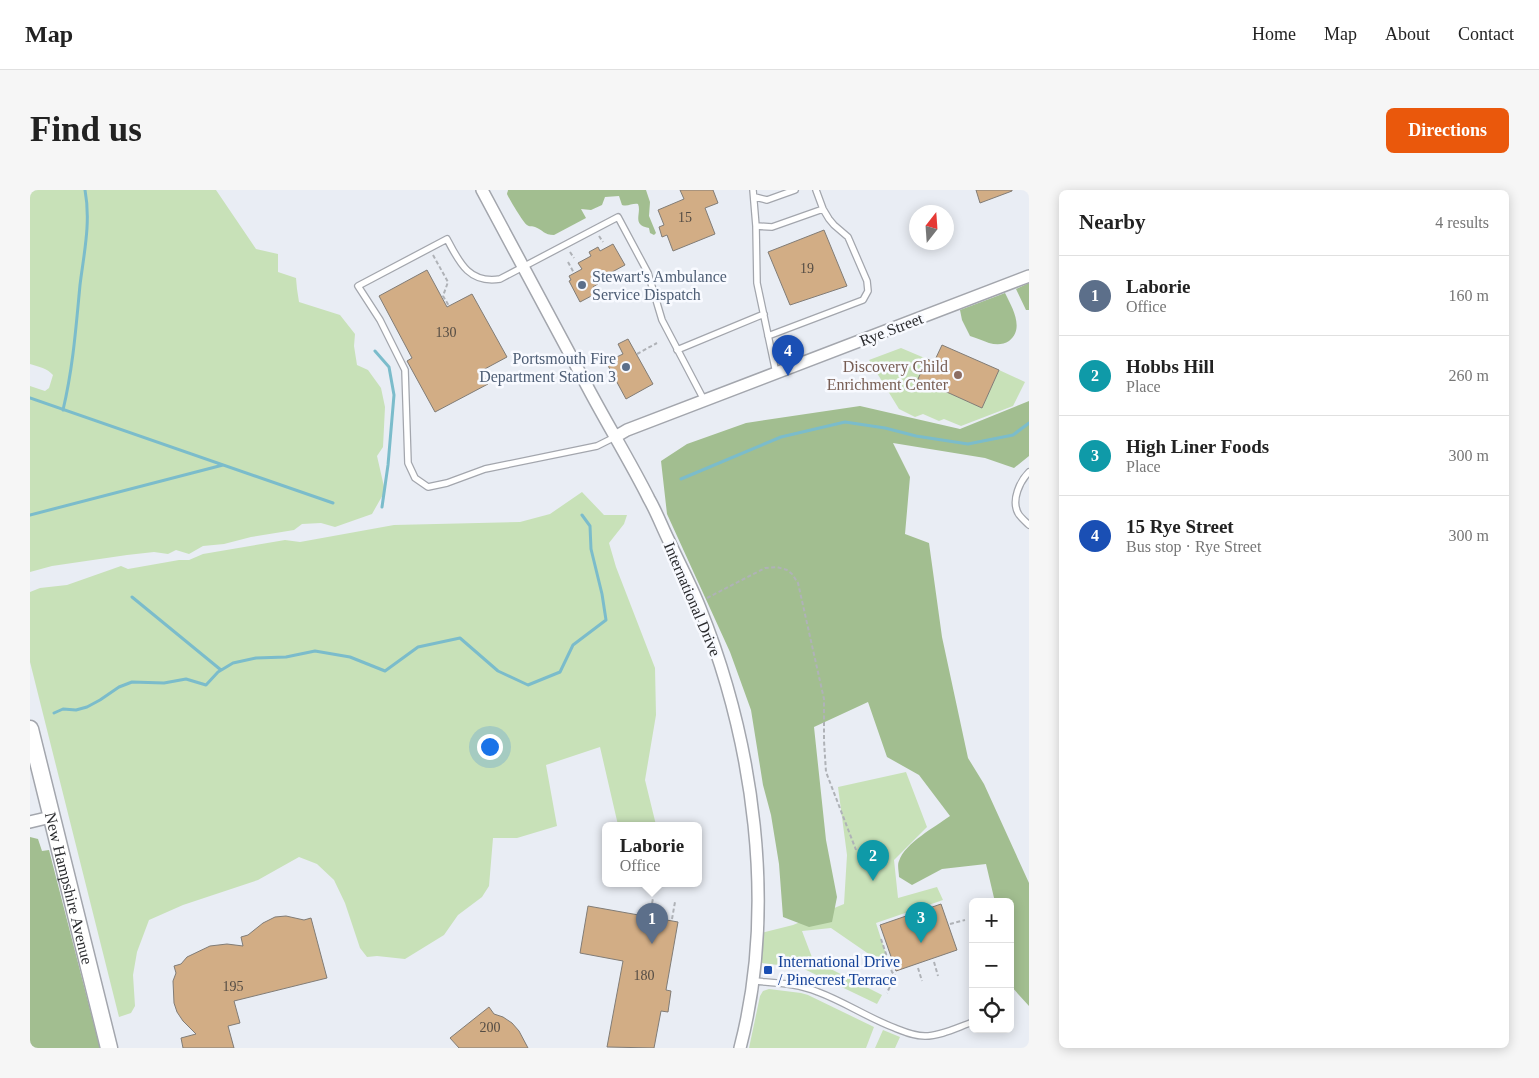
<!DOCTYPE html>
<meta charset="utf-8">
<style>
body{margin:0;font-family:Georgia,serif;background:#f6f6f6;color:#222}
.controls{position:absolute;right:15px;bottom:15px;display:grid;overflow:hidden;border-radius:8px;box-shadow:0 2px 12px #0003}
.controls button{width:45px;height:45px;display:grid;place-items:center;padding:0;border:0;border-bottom:1px solid #e0e0e0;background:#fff;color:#222;font:25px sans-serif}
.compass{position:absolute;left:879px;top:15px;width:45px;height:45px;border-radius:50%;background:#fff;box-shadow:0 2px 12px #0003;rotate:17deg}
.you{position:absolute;left:459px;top:556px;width:18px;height:18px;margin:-12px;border:4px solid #fff;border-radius:50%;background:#1a73e8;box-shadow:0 0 0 8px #1a73e833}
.badge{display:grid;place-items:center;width:32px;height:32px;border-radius:50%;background:#ea580c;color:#fff;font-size:16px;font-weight:700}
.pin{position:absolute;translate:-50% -41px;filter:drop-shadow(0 1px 2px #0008)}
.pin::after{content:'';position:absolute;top:26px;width:18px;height:15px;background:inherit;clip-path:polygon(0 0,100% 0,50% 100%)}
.popup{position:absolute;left:572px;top:632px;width:100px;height:65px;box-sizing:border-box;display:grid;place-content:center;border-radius:8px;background:#fff;filter:drop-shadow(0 1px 4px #0005);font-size:16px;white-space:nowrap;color:#767676}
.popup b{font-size:19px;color:#222}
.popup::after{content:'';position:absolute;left:50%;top:100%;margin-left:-10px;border:10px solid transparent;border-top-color:#fff}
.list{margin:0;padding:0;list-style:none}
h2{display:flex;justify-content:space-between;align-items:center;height:65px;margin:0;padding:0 20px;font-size:21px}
h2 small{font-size:16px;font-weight:400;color:#767676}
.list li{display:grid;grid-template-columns:32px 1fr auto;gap:15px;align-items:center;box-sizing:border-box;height:80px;padding:0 20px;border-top:1px solid #e0e0e0}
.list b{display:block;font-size:19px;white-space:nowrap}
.list p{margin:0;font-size:16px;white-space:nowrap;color:#767676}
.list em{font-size:16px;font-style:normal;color:#767676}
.icon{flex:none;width:28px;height:28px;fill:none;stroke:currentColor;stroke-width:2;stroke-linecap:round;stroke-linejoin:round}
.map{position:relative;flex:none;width:999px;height:858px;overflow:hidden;border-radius:8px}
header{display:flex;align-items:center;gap:30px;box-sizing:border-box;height:70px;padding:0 25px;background:#fff;border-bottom:1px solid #e0e0e0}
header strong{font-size:24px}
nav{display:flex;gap:28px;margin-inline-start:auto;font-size:18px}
.intro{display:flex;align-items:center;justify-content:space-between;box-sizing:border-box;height:120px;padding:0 30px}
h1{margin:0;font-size:35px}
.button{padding:12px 22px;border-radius:8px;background:#ea580c;color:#fff;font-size:18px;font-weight:700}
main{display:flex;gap:30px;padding:0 30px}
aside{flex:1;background:#fff;border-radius:8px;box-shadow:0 2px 12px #0003}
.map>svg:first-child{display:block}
.green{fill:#c8e1b8}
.forest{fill:#a2be90}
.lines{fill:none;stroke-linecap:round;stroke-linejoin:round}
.stream{stroke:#7bbccb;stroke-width:3}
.building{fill:#d2ad85;stroke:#817c76}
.lane-casing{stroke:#a3a6ad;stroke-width:8}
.street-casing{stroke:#a3a6ad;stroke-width:14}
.secondary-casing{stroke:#a3a6ad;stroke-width:19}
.path{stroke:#afb2b7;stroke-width:2;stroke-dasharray:4 2.5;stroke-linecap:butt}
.lane{stroke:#fff;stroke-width:5.5}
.street{stroke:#fff;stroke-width:11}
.secondary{stroke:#fff;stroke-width:16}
.service-dot{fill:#5c6f8a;stroke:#f8faff;stroke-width:2}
.education-dot{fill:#8d6e63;stroke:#f8faff;stroke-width:2}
.transit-dot{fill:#1a4fb4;stroke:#f8faff;stroke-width:2}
.labels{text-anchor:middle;stroke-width:5;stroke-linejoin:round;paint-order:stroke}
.number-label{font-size:14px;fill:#544c44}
.service-label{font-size:16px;fill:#4e5e75;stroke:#f8faff;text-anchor:start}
.street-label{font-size:16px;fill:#2a2b2e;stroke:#f8faff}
.education-label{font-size:16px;fill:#785e54;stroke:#f8faff;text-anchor:end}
.transit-label{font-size:16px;fill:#164399;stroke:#f8faff;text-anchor:start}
</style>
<header>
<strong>Map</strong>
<nav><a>Home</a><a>Map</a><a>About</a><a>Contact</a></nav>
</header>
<div class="intro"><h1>Find us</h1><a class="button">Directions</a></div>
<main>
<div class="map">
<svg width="999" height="858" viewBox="0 0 999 858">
<rect width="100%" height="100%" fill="#e9edf4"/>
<path class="green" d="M 0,0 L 186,0 L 226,59 L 248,64 L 248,82 L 266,88 L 267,99 L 269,112 L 310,125 L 325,144 L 324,156 L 327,175 L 338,180 L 351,198 L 355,217 L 353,257 L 347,266 L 355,301 L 342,324 L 305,337 L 291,333 L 272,334 L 264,340 L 221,347 L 194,354 L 173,356 L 159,364 L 146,360 L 138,364 L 124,362 L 97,365 L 22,376 L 0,382 L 0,196 L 15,201 L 19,198 L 23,185 C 17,178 9,177 0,174 Z
M 871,158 L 897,169 L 888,189 L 952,218 L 969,180 L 995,192 L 983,216 L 931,236 L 914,229 L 909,231 L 893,224 L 885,227 L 869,219 L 839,170 Z
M 552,302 L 574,325 L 597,325 L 594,334 L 579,353 L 586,377 L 625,478 L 626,525 L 615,590 L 626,635 L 588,635 L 570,557 L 516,575 L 527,636 L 487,648 L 463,648 L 459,696 L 452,707 L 428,725 L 414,745 L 375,769 L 347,766 L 337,767 L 330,758 L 315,713 L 304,690 L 287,674 L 269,667 L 228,690 L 153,715 L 119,730 L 107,762 L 103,785 L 105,816 L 101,823 L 89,827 L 0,472 L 0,402 L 10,398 L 37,395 L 91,376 L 98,379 L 149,370 L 159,370 L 173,364 L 255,350 L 270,352 L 364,335 L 490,332 L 520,324 Z
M 876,582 L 897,637 L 864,670 L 868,708 L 907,697 L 913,710 L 846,733 L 859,774 L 846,769 L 801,738 L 772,741 L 783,770 L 852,805 L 847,814 L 772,778 L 732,773 L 731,743 L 763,735 L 814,714 L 817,665 L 808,597 Z
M 739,799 L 771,803 L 778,805 L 844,837 L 836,858 L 719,858 L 730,806 L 733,801 Z
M 853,840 L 870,847 L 865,858 L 845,858 Z"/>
<path class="forest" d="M 478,0 L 616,0 L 620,12 L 619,26 L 626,43 L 624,45 L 620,43 L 619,38 C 601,35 612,23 608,14 C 602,13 598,17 592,15 L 589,6 L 575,7 L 572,15 L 561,20 L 551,19 L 556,28 L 524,45 C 514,45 513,40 505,37 C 503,36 499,37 497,35 C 494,34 478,7 477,4 C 477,3 478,1 478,0 Z
M 999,93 L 999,120 L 996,120 L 986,99 Z
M 975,103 C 982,117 995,139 979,151 C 973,155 966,155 959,153 C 953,151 947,148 940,146 L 932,130 L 930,120 Z
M 999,211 L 999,266 L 984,278 L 955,268 L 863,253 L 880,287 L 875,344 L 899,353 L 912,447 L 938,568 L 954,594 L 999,693 L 999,816 L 980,795 L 980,712 L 965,712 L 956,674 L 912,679 L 882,695 L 869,687 C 869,682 867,675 869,671 C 875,653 905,637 920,626 L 889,585 L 857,567 L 838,512 L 784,537 L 796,650 L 807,707 L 802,732 L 779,737 L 753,727 L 749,674 L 741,625 L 733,595 L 721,520 L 700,462 L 637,324 L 631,271 L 657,254 L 716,233 L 830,216 L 930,239 Z
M 0,647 L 8,649 L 12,661 L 19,660 L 70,858 L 0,858 Z"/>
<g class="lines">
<path class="stream" d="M 345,161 L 359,177 L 364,205 L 358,275 L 352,317
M 0,208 L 303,313
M 33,220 C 43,178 46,137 50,95 C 54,63 61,32 55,0
M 651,289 L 751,247 L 815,232 L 855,238 L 886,246 L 938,254 L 983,245 L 999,233
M 0,325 L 193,275
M 102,407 L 191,480
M 24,523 L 33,519 L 46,520 L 57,517 L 70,510 L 89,497 L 102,492 L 134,493 L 156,489 L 176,495 L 188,482 L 203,473 L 226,468 L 256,467 L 285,461 L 320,467 L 355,481 L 388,457 L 430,448 L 468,481 L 498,495 L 530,482 L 543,455 L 576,430 L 572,404 L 561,359 L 560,336 L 552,325"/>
</g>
<path class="building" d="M 650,0 L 683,0 L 688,13 L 675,18 L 685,44 L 643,61 L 637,45 L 632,47 L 629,37 L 634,35 L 628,20 L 654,9 Z
M 946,0 L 982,0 L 982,1 L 950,13 Z
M 794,40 L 817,96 L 760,115 L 738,62 Z
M 583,54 L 595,75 L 573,87 L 574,90 L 563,97 L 567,103 L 550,112 L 539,91 L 541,90 L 539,86 L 552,79 L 548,73 L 561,66 L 559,62 L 568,57 L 570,61 Z
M 397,80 L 417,117 L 442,104 L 477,167 L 451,181 L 458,194 L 405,222 L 377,171 L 382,168 L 349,106 Z
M 598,149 L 623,194 L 596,209 L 576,172 L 593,164 L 588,154 Z
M 912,155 L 969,180 L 952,218 L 888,189 L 897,169 L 904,172 Z
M 911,714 L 927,760 L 866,781 L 850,735 Z
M 558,716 L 648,732 L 636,800 L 641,801 L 638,822 L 631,821 L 624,858 L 577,857 L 593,771 L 550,763 Z
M 256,726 L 274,730 L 281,728 L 297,788 L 204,811 L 210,833 L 198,836 L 204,858 L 153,858 L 151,848 L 166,844 L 153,831 L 147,822 L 144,813 L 143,791 L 146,783 L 144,776 L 151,774 L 157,767 L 180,756 L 197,754 L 213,756 L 211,747 L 218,745 L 233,733 L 245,727 Z
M 459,817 L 464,824 L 473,827 L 482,833 L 489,841 L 498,858 L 429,858 L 420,848 Z"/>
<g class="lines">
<defs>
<path id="lane" d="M 723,0 L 726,36 L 727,93 L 746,183
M 725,7 L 737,10 L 765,0
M 726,36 L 742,37 L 793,19
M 738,146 L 833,110 L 838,101 L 837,91 L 818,47 L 804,35 L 799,29 L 793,19 L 786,0
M 647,160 L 734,124
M 585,247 L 567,256 L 455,279 L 417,293 L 398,297 L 385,288 L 378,273 L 375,180 L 350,130 L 328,96 L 417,49 C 429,72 439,94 470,89 L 588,27 L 618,83 L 632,130 L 674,210
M 999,282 C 990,291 981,310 988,323 C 990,327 995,331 999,335
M 724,791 C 746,793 767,793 788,802 C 815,812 838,828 865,838 C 875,842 884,846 895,846 C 911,846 928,837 943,832"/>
<path id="street" d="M 452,0 C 487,65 522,131 557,196 C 577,234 600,271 619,309 C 627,323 632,337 639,351 C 649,373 661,395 670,418 C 724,553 747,716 710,858
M 585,247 L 597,240 L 999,86
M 0,632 L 21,627"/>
<g id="secondary">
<path id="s1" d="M 0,539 L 79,858"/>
</g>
</defs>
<use href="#lane" class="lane-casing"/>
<use href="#street" class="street-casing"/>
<use href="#secondary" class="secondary-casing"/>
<path class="path" d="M 569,46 L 573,52
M 540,62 L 544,68
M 403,65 L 418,92 L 413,106 L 419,116
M 538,72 L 544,83
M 604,87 L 607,93
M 607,164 L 627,153
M 677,408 L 735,378 L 747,377 L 757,380 L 762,384 L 768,393 L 794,509 L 794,551 L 796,582 L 826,660
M 620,726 L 623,708
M 642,729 L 645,712
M 920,734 L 935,730
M 851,749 L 862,782 L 865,785 L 857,803
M 904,772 L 908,786
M 888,778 L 892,791"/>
<use href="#lane" class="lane"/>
<use href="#street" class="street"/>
<use href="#secondary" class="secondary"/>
</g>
<g class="service-dot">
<circle cx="552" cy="95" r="5"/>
<circle cx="596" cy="177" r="5"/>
</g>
<circle class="education-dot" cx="928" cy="185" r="5"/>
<rect class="transit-dot" x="733" y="775" width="10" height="10" rx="2.5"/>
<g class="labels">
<g class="number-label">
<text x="655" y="32">15</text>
<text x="777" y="83">19</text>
<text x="416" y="147">130</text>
<text x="614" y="790">180</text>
<text x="203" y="801">195</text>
<text x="460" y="842">200</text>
</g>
<g class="service-label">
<text x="562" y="92">Stewart's Ambulance<tspan x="562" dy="18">Service Dispatch</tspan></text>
<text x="586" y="174" text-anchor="end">Portsmouth Fire<tspan x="586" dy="18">Department Station 3</tspan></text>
</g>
<g class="street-label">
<text transform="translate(861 139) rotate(-21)" y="6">Rye Street</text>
<text transform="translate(663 409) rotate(67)" y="6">International Drive</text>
<text dy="6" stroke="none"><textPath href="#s1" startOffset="164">New Hampshire Avenue</textPath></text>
</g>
<g class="education-label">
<text x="918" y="182">Discovery Child<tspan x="918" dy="18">Enrichment Center</tspan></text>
</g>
<g class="transit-label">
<text x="748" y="777">International Drive<tspan x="748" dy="18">/ Pinecrest Terrace</tspan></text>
</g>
</g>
</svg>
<div class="controls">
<button>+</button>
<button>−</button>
<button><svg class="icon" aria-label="locate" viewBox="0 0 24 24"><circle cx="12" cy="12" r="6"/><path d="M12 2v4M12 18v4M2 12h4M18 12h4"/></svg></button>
</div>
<svg class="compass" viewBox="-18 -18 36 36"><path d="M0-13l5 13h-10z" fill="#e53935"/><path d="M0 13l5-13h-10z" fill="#767676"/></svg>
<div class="you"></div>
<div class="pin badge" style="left:622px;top:754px;background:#5c6f8a">1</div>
<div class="popup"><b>Laborie</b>Office</div>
<div class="pin badge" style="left:843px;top:691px;background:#0f9aa8">2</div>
<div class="pin badge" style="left:891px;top:753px;background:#0f9aa8">3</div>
<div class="pin badge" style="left:758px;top:186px;background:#1a4fb4">4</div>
</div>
<aside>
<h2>Nearby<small>4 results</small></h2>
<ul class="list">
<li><span class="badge" style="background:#5c6f8a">1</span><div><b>Laborie</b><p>Office</p></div><em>160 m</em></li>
<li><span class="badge" style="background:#0f9aa8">2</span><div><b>Hobbs Hill</b><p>Place</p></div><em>260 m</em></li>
<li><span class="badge" style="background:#0f9aa8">3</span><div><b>High Liner Foods</b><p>Place</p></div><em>300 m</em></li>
<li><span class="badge" style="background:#1a4fb4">4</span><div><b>15 Rye Street</b><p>Bus stop · Rye Street</p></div><em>300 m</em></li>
</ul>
</aside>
</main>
